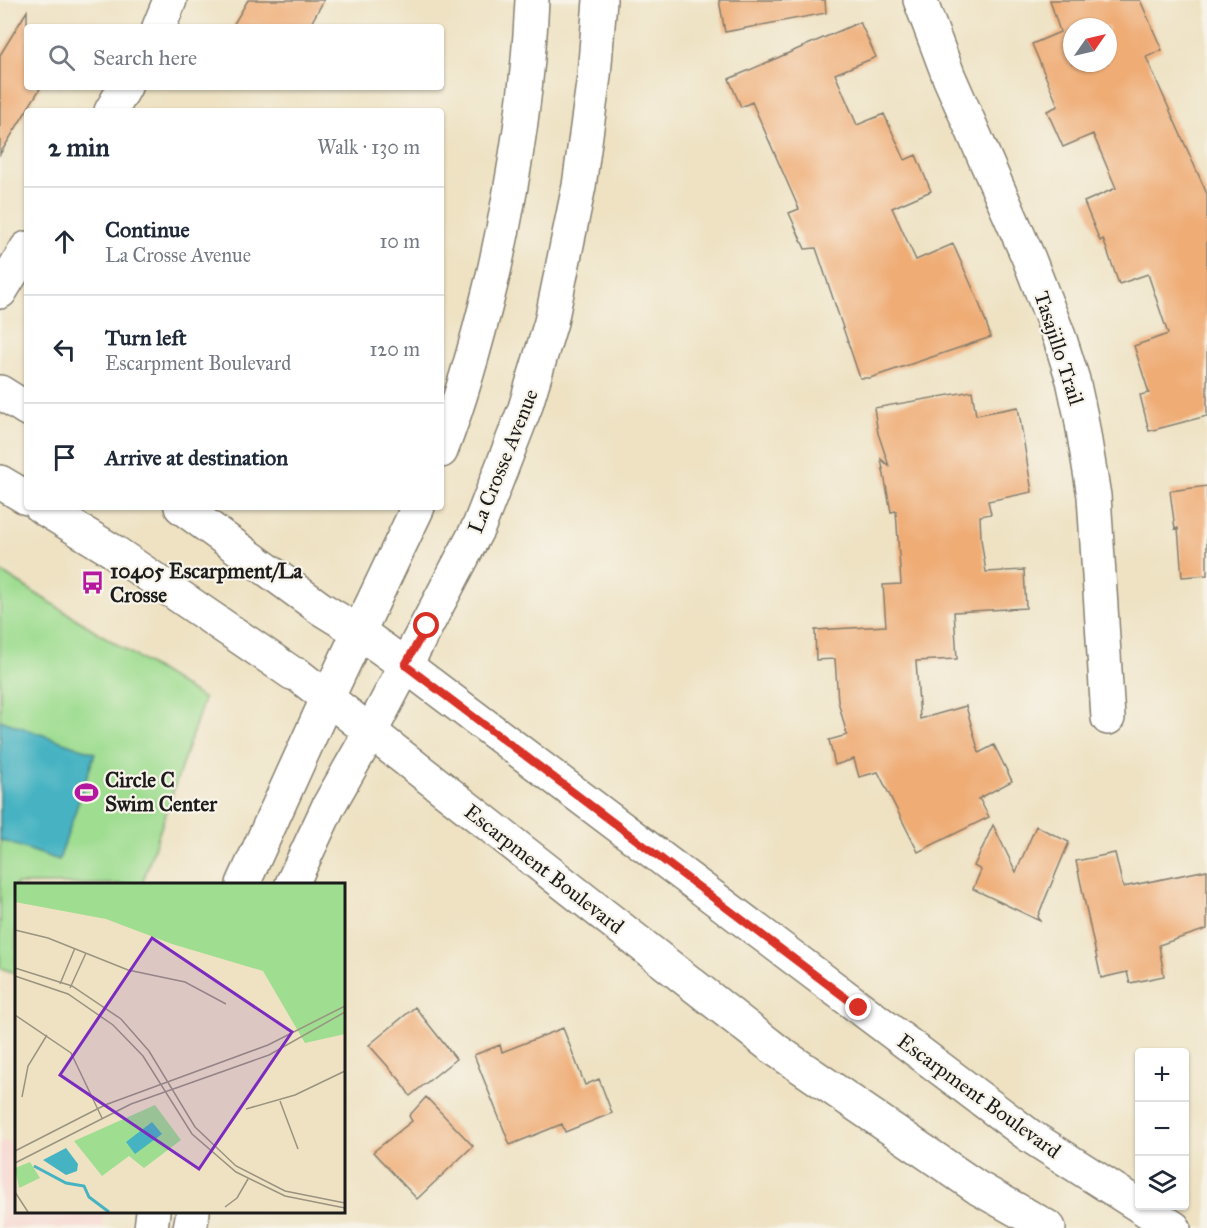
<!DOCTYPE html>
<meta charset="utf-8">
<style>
body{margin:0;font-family:"IM FELL Great Primer",serif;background:#f6f6f7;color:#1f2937}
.controls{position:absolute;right:18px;bottom:18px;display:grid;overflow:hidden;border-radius:6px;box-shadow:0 2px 4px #0004}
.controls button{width:54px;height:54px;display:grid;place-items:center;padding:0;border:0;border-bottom:2px solid #e0e1e3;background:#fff;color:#1f2937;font:30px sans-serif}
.compass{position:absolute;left:1063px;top:18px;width:54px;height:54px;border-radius:50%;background:#fff;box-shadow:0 2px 4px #0004;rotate:56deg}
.stop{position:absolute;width:18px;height:18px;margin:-14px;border:4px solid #d93025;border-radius:50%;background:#fff}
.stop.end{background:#d93025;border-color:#fff;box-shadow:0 2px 6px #0008}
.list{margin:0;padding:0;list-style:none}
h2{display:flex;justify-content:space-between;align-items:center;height:78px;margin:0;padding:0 24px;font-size:26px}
h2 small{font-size:20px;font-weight:400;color:#747a83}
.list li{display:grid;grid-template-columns:39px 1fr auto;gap:18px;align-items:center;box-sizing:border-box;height:108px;padding:0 24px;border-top:2px solid #e0e1e3}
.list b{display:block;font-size:22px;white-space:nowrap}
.list p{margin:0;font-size:20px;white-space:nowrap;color:#747a83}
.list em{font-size:20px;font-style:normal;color:#747a83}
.icon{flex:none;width:33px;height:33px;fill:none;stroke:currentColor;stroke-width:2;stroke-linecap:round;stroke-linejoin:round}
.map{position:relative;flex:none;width:1207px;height:1228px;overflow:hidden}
.search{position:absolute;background:#fff;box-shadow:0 2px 4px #0004;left:24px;top:24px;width:420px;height:66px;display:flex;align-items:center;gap:15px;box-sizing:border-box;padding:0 21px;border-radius:6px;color:#747a83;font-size:22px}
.panel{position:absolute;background:#fff;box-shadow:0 2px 4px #0004;left:24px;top:108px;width:420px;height:402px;border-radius:6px}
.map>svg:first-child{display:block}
.built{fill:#f7d0cb}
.green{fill:#9fdd91;stroke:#5e7c56;stroke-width:1.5}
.water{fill:#46b3c2;stroke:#31686f;stroke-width:1.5}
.building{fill:#efac75;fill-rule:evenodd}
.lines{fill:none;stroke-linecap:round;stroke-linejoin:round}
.street-casing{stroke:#857f70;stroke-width:36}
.secondary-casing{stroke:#857f70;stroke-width:36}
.street{stroke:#fff;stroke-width:33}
.secondary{stroke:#fff;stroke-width:33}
.route{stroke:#d93025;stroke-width:8}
.labels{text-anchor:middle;stroke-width:4.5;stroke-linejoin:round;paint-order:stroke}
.street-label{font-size:21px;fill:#1c1c1c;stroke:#f7f3e8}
.poi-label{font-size:21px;font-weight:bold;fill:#1c1c1c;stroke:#f7f3e8;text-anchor:start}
.inset-river{fill:none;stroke:#46b3c2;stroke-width:3}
.inset-road{fill:none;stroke:#9a9380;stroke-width:1.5}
.view{fill:#7b2cbf;fill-opacity:0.15;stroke:#7b2cbf;stroke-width:3}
.inset-edge{fill:none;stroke:#1c1c1c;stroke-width:3}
</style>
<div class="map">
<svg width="1207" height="1228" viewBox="0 0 1207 1228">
<rect width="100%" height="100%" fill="#f7f3e8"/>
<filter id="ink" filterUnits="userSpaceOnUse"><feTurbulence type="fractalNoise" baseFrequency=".0167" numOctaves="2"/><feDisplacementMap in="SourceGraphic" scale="12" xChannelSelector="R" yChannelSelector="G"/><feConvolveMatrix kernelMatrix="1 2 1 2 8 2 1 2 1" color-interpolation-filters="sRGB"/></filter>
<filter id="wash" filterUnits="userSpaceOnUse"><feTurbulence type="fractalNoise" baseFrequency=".008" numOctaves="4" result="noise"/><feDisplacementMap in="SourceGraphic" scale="24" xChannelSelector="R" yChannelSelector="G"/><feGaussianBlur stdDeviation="1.35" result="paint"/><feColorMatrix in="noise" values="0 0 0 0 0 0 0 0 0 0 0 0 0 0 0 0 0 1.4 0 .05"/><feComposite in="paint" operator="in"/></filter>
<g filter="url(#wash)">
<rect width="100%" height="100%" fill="#eee2c3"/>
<path class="built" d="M 0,1140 L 16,1146 L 16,1212 L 103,1212 L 102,1228 L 0,1228 Z"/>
<path class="green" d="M 0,571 L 204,699 L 142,884 L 16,884 L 16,973 L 0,968 Z"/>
<path class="water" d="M 0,720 L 95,753 L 59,860 L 0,840 Z"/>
<g id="blocks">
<path class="building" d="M 248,0 L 324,0 L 309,27 L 232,27 Z
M 719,0 L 825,0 L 826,13 L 725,32 Z
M 1050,0 L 1140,0 L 1162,50 L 1146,57 L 1207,194 L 1207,416 L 1149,431 L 1140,395 L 1149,393 L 1134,346 L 1168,334 L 1148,274 L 1119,284 L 1103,239 L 1100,241 L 1084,202 L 1116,188 L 1093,134 L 1063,147 L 1047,111 L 1058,106 L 1032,44 L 1060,32 ZM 1072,27 L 1108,27 L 1108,63 L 1072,63 Z
M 27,11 L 27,87 L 41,87 L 0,154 L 0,55 Z
M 860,22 L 876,57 L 835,74 L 857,125 L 884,114 L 905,160 L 916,155 L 931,191 L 892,208 L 916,260 L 953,244 L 978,300 L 991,337 L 870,378 L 860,378 L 816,248 L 805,249 L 789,213 L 799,209 L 752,102 L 741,107 L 729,79 Z
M 972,391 L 976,415 L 1018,407 L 1032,492 L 988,501 L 991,514 L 980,516 L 981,539 L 986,572 L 1024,570 L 1026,608 L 954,612 L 957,659 L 916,661 L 920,719 L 966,706 L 979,753 L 994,745 L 1012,781 L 978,799 L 980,800 L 989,817 L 918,852 L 878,772 L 859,777 L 854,759 L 835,765 L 829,740 L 847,735 L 838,701 L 835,659 L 816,660 L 815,630 L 886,626 L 883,585 L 901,584 L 896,511 L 891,512 L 881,459 L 889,466 L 878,433 L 874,408 Z
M 1207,486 L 1207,575 L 1182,577 L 1178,528 L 1175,529 L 1170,491 Z
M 993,825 L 1016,872 L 1036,826 L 1069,842 L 1038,916 L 1040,921 L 973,889 L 981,870 L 974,866 Z
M 1115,853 L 1123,887 L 1207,870 L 1207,929 L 1159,945 L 1164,976 L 1130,983 L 1127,972 L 1101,978 L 1076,861 Z
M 415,1007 L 456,1059 L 410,1096 L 400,1080 L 369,1045 Z
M 563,1028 L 585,1085 L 599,1079 L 612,1113 L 565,1132 L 562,1124 L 510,1145 L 474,1055 L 500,1045 L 502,1052 Z
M 426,1097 L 473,1146 L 417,1199 L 373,1152 L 412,1121 L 409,1116 Z"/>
</g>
</g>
<g filter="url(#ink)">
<use href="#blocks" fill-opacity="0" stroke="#857f70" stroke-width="1.5"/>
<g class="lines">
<defs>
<path id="street" d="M 920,0 L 949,77 L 1029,259 L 1060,339 L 1073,380 L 1081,417 L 1094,496 L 1108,718
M 159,27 L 170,0
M 111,111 L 125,87
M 0,292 L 27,248"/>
<path id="secondary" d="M 0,392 L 27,409
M 441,451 C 463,395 478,338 492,280 C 513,188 528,94 532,0
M 0,482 L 27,498
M 41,507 L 113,551 L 292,673 L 298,675 L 776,1050 L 978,1188 L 1049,1228
M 181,507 L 320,608 L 359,632 L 405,665 L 1030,1136 L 1174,1228
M 243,884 L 327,699 L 418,507
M 292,884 L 329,805 L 370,733 L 479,526 L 525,408 L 551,322 L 579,186 L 594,76 L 600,0
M 151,1228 L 153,1212
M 190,1228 L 193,1212"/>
</defs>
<use href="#street" class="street-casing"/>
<use href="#secondary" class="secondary-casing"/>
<use href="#street" class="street"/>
<use href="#secondary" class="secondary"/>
</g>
</g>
<g class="lines" filter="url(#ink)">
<path class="route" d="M 427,626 L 405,665 L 859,1008"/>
</g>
<defs>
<symbol id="bus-bare" viewBox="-9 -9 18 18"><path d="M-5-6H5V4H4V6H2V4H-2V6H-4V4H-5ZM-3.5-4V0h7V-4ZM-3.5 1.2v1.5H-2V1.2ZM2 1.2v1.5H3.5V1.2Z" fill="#b5179e" stroke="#f7f3e8" stroke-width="2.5" paint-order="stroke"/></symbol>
<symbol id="stadium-bare" viewBox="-9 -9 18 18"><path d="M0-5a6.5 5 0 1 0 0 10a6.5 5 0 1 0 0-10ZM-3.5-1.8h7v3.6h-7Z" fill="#b5179e" stroke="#f7f3e8" stroke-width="2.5" paint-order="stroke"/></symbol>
</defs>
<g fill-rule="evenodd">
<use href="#bus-bare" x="76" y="566" width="33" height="33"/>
<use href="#stadium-bare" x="70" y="776" width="33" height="33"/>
</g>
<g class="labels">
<g class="street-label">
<text transform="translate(1059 348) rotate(72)" y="7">Tasajillo Trail</text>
<text transform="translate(503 461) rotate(-68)" y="7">La Crosse Avenue</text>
<text transform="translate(544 869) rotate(38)" y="7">Escarpment Boulevard</text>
<text transform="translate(979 1096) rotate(36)" y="7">Escarpment Boulevard</text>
</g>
<g class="poi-label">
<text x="110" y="578">10405 Escarpment/La<tspan x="110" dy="24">Crosse</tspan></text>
<text x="105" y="787">Circle C<tspan x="105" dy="24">Swim Center</tspan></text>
</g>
</g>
<g transform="translate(15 883)">
<rect width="330" height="330" fill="#eee2c3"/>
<path d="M 0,1 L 330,1 L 330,151 L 290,160 L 248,88 L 157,61 L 91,36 L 0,19 ZM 140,222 L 166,257 L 129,285 L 114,273 L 87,293 L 59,258 ZM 15,279 L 25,295 L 4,305 L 0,285 Z" fill="#9fdd91"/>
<path d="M 137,239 L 147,251 L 120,271 L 111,259 ZM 51,265 L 63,281 L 62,288 L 51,292 L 28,277 Z" fill="#46b3c2"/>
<path class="inset-river" d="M 19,283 L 51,300 L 69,303 L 74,314 L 94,329"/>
<path class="inset-road" d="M 0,47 L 33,55 L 113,87 L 170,99 L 211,121M 0,85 L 57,103 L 106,136 L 134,168 L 180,244 L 221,283 L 270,308 L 330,320M 0,93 L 53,111 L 98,142 L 128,173 L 177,251 L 221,289 L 270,313 L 330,325M 45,101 L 60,65M 55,105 L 71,70M 0,132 L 56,170 L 87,235M 7,214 L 13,183 L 32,152M 265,218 L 283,266M 231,226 L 280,212 L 330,188M 0,268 L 90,222 L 253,162 L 330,123M 0,280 L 116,221 L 254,172 L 330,129M 0,309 L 13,329M 210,324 L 222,315 L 233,296"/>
<path class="view" d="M 137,55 L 277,149 L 184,286 L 45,192 Z"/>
<rect width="330" height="330" class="inset-edge"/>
</g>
</svg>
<div class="controls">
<button>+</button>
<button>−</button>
<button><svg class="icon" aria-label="layers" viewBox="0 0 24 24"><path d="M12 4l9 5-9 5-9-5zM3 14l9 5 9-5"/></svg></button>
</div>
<svg class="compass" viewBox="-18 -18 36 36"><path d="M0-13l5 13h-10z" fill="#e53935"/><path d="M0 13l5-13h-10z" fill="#747a83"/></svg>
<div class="stop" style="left:427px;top:626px"></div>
<div class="stop end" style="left:859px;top:1008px"></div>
<div class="search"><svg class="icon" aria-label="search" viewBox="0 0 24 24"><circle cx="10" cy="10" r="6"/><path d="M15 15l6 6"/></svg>Search here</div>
<section class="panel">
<h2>2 min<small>Walk · 130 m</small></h2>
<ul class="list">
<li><svg class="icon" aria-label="ahead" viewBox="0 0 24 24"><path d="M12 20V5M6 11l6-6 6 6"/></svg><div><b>Continue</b><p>La Crosse Avenue</p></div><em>10 m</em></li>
<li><svg class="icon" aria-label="left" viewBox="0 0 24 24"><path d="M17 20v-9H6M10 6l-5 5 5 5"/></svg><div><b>Turn left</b><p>Escarpment Boulevard</p></div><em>120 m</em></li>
<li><svg class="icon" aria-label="arrive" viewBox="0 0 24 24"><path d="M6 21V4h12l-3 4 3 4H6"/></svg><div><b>Arrive at destination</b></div></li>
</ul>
</section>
</div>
